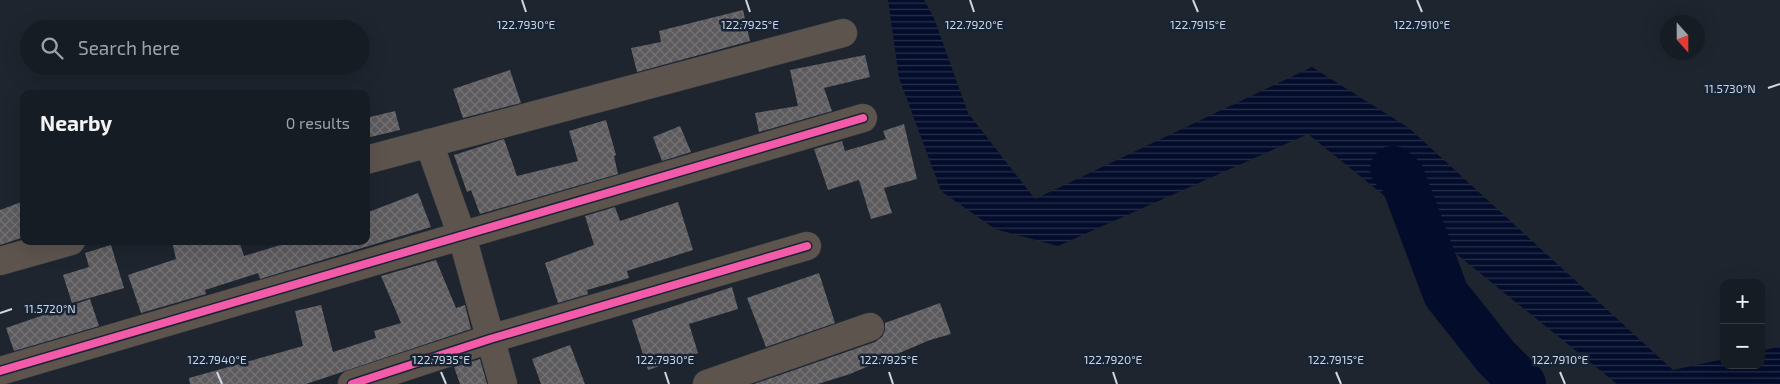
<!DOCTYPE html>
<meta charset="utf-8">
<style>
body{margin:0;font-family:"Exo 2",sans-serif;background:#1f252b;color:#f1f3f6}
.controls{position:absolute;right:15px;bottom:15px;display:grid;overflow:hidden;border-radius:10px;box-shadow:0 5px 20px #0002}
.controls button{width:45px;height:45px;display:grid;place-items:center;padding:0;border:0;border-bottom:1px solid #353a41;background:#161c23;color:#f1f3f6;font:25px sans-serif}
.compass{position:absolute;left:1660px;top:15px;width:45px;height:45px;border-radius:50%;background:#161c23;box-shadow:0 5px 20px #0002;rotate:159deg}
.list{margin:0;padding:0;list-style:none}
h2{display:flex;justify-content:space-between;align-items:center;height:65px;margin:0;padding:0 20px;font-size:21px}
h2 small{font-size:16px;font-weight:400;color:#9ea1a6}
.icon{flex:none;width:28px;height:28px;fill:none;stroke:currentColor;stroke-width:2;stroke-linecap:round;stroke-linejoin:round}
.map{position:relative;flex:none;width:1780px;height:384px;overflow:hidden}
.search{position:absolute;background:#161c23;box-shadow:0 5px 20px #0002;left:20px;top:20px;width:350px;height:55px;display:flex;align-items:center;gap:12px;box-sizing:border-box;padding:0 18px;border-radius:28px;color:#9ea1a6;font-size:19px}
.panel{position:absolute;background:#161c23;box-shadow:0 5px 20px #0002;left:20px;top:90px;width:350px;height:155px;border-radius:10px}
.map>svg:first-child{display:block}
.water{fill:url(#water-rules)}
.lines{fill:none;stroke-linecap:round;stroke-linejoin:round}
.river{stroke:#030d2b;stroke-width:46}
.building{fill:url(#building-cross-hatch)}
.minor-casing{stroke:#383f46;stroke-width:29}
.minor{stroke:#5e544e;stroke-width:28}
.cycleway-casing{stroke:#172436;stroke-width:11}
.cycleway{stroke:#f35aa7;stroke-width:8}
.ticks{fill:none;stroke:#ced7e3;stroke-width:2}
.ticks-label{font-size:12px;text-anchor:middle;fill:#ced7e3;stroke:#172436;stroke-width:5;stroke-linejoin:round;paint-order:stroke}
</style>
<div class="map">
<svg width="1780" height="384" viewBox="0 0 1780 384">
<defs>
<pattern id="water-rules" width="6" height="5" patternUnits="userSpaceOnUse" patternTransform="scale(1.25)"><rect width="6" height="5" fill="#030d2b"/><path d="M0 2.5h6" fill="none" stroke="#27304a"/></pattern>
<pattern id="building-cross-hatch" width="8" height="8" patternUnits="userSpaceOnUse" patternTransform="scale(1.25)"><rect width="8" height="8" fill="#5d5b5d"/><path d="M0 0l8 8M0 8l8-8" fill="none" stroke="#737274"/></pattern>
</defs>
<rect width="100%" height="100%" fill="#1e252f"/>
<path class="water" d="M 888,0 L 924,0 L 934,18 L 968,113 L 1035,199 L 1312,67 L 1409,128 L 1673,370 L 1724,359 L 1724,365 L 1761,365 L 1761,351 L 1780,346 L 1780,384 L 1617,384 L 1308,134 L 1058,246 L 995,229 L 941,191 L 899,78 Z"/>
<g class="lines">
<path class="river" d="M 1393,169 L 1402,177 L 1446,294 L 1496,357 L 1523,384"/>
</g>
<path class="building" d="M 743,10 L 750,41 L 637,72 L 631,48 L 661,42 L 659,31 Z
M 865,55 L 870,77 L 824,88 L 832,111 L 759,132 L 755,113 L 798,106 L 790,70 Z
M 510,70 L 521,103 L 463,118 L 453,89 Z
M 395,111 L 400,130 L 366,138 L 366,118 Z
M 606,120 L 616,155 L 614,156 L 618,174 L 480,214 L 471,190 L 467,192 L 454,155 L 504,139 L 517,176 L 578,161 L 569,131 Z
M 904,124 L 917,179 L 884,188 L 892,213 L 871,219 L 859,180 L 828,190 L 814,149 L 842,141 L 845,151 L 886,139 L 883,131 Z
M 680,126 L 691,152 L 662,161 L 653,137 Z
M 418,193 L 431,227 L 260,279 L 258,273 L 205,290 L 206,294 L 141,313 L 128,275 L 176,259 L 172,241 L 239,241 L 244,256 L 294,241 L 366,241 L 366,213 Z
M 24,201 L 24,237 L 0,245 L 0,210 Z
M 678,202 L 693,250 L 627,271 L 629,278 L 587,290 L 588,294 L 558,303 L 545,263 L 594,245 L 585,216 L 615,207 L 620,221 Z
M 111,245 L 124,288 L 72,303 L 63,275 L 89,267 L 85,253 Z
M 436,260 L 456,308 L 465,305 L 471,329 L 306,384 L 190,384 L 189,378 L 303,346 L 295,311 L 321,305 L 333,352 L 376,338 L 374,331 L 401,323 L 381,276 Z
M 819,273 L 835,323 L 766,347 L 747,298 Z
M 732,287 L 738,309 L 689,324 L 698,353 L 648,370 L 632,320 Z
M 90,299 L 99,326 L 14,351 L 6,328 Z
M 940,303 L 951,334 L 930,340 L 850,374 L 818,384 L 754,384 L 875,342 L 882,337 L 885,330 L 885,323 Z
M 570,345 L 585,384 L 541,384 L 532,359 Z
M 480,359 L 487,384 L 460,384 L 454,367 Z"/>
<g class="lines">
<defs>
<path id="minor" d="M 429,143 L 462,236 L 503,384
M 366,160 L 843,33
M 0,261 L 71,241
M 0,371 L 863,118
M 352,384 L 490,339 L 807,246
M 707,384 L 870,327"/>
</defs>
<use href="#minor" class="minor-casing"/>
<use href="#minor" class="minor"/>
<defs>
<path id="cycleway" d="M 0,371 L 863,118
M 352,384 L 490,339 L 807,246"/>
</defs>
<use href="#cycleway" class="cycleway-casing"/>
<use href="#cycleway" class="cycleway"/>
</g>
<path class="ticks" d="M 522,0 L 526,12M 746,0 L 750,12M 970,0 L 974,12M 1193,0 L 1198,12M 1417,0 L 1422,12M 1768,88 L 1780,84M 0,313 L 12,309M 217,372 L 222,384M 441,372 L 446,384M 665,372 L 669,384M 889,372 L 893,384M 1113,372 L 1117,384M 1336,372 L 1341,384M 1560,372 L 1565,384"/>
<g class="ticks-label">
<text x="526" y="29">122.7930°E</text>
<text x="750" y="29">122.7925°E</text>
<text x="974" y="29">122.7920°E</text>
<text x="1198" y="29">122.7915°E</text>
<text x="1422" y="29">122.7910°E</text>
<text x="1730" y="93">11.5730°N</text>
<text x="50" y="313">11.5720°N</text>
<text x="217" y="364">122.7940°E</text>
<text x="441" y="364">122.7935°E</text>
<text x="665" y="364">122.7930°E</text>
<text x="889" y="364">122.7925°E</text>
<text x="1113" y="364">122.7920°E</text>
<text x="1336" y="364">122.7915°E</text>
<text x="1560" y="364">122.7910°E</text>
</g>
</svg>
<div class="controls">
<button>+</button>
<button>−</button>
</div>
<svg class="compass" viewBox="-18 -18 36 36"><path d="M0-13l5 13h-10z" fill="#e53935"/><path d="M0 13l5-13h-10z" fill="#9ea1a6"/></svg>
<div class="search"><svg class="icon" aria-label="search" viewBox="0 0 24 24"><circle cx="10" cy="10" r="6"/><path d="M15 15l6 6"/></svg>Search here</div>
<section class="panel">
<h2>Nearby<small>0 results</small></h2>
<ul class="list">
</ul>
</section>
</div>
